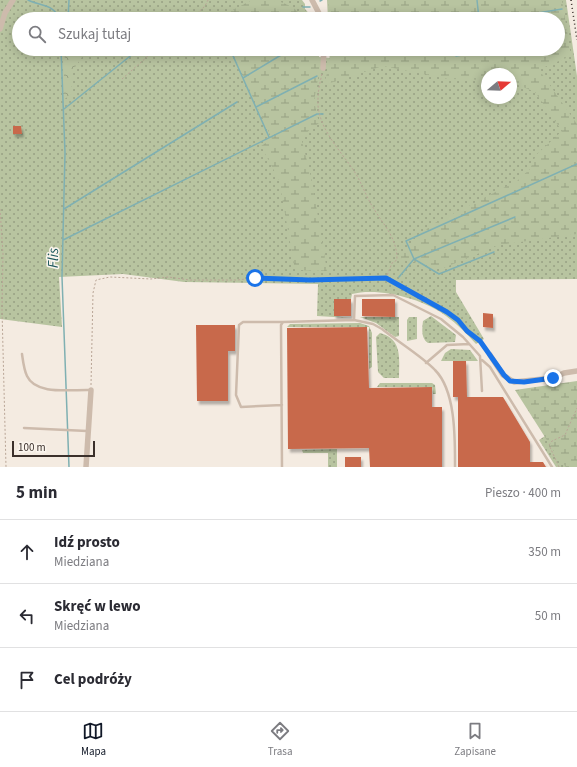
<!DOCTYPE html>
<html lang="pl">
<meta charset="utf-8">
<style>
body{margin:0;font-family:"Source Sans 3",sans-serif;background:#f2f2f3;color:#2b2b33}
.compass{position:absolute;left:481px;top:68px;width:36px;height:36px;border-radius:50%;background:#fff;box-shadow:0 2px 10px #0003;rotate:71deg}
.scale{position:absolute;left:12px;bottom:10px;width:83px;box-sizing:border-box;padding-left:4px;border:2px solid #3b302b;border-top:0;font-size:11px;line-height:14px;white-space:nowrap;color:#3b302b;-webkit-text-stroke:3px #fbf5ee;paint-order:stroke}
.stop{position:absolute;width:12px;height:12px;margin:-9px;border:3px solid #1a73e8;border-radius:50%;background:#fff}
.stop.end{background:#1a73e8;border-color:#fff;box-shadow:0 1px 4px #0008}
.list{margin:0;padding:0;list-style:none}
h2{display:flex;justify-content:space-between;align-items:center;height:52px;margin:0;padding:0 16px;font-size:17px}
h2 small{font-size:13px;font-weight:400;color:#7c7c81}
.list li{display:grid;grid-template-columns:26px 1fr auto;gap:12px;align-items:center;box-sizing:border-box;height:64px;padding:0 16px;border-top:1px solid #e1e1e2}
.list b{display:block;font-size:15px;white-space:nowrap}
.list p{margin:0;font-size:13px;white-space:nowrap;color:#7c7c81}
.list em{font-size:13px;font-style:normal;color:#7c7c81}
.icon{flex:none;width:22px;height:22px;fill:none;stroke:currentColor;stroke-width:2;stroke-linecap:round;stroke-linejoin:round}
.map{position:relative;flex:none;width:577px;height:467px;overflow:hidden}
.search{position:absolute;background:#fff;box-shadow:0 2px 10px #0003;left:12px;right:12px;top:12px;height:44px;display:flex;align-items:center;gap:10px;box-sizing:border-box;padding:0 14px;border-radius:22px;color:#7c7c81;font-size:15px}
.sheet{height:244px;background:#fff}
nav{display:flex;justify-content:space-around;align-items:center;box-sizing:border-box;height:56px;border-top:1px solid #e1e1e2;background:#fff;font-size:11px;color:#7c7c81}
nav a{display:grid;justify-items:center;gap:2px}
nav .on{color:#111827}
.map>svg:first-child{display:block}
.grass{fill:url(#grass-dots);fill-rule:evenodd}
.forest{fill:url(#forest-crowns)}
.wetland{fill:url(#wetland-marsh)}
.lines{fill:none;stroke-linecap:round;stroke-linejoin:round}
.stream{stroke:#7fb0b2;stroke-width:1.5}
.building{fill:#c8694b;filter:url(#shadow)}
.path{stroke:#b9a596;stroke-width:1;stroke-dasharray:2 2;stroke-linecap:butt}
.service{stroke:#cdbbac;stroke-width:2.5}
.minor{stroke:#cdbbac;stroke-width:5.5}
.rail{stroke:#3b302b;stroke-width:1.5;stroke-dasharray:1 3;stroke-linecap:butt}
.route{stroke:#1a73e8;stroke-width:5}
.labels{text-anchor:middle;stroke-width:3;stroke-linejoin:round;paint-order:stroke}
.water-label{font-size:15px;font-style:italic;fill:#1f5a5e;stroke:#fbf5ee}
</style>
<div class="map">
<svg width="577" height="467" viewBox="0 0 577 467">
<defs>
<pattern id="grass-dots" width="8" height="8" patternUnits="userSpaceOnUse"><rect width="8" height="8" fill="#b8c4a0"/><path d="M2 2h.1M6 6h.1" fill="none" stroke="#97a083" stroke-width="1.8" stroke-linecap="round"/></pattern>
<pattern id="forest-crowns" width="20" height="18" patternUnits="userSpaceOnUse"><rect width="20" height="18" fill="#b8c4a0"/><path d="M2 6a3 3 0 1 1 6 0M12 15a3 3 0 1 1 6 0" fill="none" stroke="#97a083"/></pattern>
<pattern id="wetland-marsh" width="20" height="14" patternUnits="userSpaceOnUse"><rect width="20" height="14" fill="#b8c4a0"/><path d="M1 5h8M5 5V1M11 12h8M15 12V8" fill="none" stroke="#97a083"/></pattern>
<filter id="shadow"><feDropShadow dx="2" dy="3.5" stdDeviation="1" flood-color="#0004"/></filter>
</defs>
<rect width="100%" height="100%" fill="#f4ebe1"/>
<path class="grass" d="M 0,0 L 302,0 L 305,4 L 305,9 L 314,19 L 19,19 L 19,49 L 319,49 L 319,57 L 330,58 L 331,49 L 558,49 L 558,19 L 328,19 L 327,0 L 566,0 L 577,76 L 577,279 L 456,280 L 456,292 L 484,339 L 476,344 C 467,334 457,324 446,316 C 424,299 379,287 352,294 L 351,299 L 334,299 L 334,316 L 351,318 L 317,316 L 318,284 L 184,282 L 123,274 L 59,277 L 62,327 L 0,319 ZM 487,74 L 511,74 L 511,98 L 487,98 Z
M 431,316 L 456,335 L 455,342 L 428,343 C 421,338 422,329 423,321 Z
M 360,317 L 399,317 L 399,336 L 395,337 L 376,323 Z
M 409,317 L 417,317 L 417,339 L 407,341 L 407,320 Z
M 360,323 L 369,326 L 372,333 L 372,367 L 369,369 L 369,327 L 287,327 L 290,324 Z
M 380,333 C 403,339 399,359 399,378 L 384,378 L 378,372 L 376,337 Z
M 451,349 L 470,350 L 478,361 L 441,361 L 445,353 Z
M 380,383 L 432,383 L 435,385 L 436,394 L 433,394 L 432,387 L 377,387 Z
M 548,434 L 577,467 L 556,467 L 539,440 Z
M 337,449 L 337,467 L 328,467 L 328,453 L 303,453 L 302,450 Z"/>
<path class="forest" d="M 65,49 L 75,49 L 82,57 L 71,73 L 72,94 L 63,100 Z"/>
<path class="wetland" d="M 252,0 C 274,0 291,0 304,19 L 217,19 L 217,18 Z
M 328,0 L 562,0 L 571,56 L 540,69 L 540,71 L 577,124 L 577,234 L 499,245 L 441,269 L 398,258 L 431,225 L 517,181 L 530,169 L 536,155 L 562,131 L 535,92 L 511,82 L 511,74 L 487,74 L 487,80 L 448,79 L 383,66 L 324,85 L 329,65 L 330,49 L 558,49 L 558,19 L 330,19 Z
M 231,49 L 315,49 L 321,62 L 314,101 L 319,123 L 301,137 L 312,181 L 327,271 L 295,270 L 279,180 L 261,146 L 272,139 Z
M 577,381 L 577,467 L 566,467 L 557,456 L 515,390 Z"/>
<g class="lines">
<path class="stream" d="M 28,0 C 39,6 55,4 59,19
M 477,0 L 479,19
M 320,1 L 322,0
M 303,7 L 310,7
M 68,19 L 69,0
M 501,19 L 562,9
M 61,49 L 65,153 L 62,277 L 69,467
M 230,49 L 269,137
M 453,49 L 456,56 L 499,49
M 243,78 L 291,49
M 256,107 L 317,76
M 64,109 L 139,49
M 64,209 L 237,102
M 63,240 L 317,114 L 323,114
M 414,259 L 515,217
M 414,259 L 439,274 L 494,252
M 399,277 L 414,259 L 406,241 L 577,164"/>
</g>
<path class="building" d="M 13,126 L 21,126 L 22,134 L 13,134 Z
M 334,299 L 351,299 L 351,316 L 334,316 Z
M 362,299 L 395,299 L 395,317 L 362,316 Z
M 483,313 L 493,314 L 493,328 L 483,327 Z
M 196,325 L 235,325 L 235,351 L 228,351 L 228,401 L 197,401 Z
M 367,327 L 369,388 L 432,387 L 432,407 L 442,407 L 442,467 L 370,467 L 369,448 L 288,449 L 287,328 Z
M 453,361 L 466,361 L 467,397 L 503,397 L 530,442 L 530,462 L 543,462 L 546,467 L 458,467 L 458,397 L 453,397 Z
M 345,457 L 361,457 L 361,467 L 345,467 Z"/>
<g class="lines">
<path class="path" d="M 191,19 L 205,6 L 208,0
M 322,74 C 320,82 318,91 318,99 C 316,126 340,150 354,171 C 362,183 366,197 374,209 C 385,227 397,238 397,260 L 392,263 L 386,278
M 122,79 L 156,49
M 0,209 L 3,254 L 2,310 L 6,467
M 91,385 L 93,293 L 96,280 L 110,277 L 151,279 L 168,277 L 190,280 L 237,280 L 255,278 L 310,280 L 386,278 L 447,312 L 480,341 L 487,351
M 559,467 L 549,445 L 552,441 L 565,435 L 577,408"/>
<path class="service" d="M 354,320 L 373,324 L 382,329 C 397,341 423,357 435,370 C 456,391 455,439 455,467
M 22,354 C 23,361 24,370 27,376 C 36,396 73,389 91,390
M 482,360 L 490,367 L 552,467
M 426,363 L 447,345 L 469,344
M 282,405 L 241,407 L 236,395 L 239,325 L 243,322 L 283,322
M 24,428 L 87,431
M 282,467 L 281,325 L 283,322 L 354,320 L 355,296 L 393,295 L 441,319 L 463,337 L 480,356 L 482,391"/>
<path class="minor" d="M 312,0 L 322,19
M 0,29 L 5,13 L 13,0
M 323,68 L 324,49
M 490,355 L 503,375 L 514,382 L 553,378 L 564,373 L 577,371
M 86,467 L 91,390"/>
<path class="rail" d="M 571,0 L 577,40"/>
</g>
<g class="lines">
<path class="route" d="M 255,278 L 310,280 L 386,278 L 447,312 L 458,320 L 467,331 L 480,341 L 504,375 L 510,381 L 524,382 L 553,378"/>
</g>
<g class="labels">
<g class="water-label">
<text transform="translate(53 258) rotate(-89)" y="5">Flis</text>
</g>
</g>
</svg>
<svg class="compass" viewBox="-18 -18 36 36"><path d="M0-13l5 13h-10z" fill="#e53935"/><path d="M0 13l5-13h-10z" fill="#7c7c81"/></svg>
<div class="scale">100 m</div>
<div class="stop" style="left:255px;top:278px"></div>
<div class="stop end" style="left:553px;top:378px"></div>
<div class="search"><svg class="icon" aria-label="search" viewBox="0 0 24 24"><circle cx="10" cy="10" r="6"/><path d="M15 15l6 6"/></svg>Szukaj tutaj</div>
</div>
<section class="sheet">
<h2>5 min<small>Pieszo · 400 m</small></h2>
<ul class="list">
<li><svg class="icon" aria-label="ahead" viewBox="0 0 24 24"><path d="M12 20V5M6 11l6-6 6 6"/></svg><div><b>Idź prosto</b><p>Miedziana</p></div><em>350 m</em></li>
<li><svg class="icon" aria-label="left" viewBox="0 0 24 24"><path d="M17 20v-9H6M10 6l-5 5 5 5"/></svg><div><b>Skręć w lewo</b><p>Miedziana</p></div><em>50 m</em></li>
<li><svg class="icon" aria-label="arrive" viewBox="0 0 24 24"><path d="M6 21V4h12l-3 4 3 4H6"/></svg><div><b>Cel podróży</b></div></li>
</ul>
</section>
<nav>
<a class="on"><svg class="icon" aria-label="map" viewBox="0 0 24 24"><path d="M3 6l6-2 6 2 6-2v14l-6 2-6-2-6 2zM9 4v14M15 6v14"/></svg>Mapa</a>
<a><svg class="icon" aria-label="directions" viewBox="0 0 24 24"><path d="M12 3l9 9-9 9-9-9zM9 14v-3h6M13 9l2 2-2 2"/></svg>Trasa</a>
<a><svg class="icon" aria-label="saved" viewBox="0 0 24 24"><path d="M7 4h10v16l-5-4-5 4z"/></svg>Zapisane</a>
</nav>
